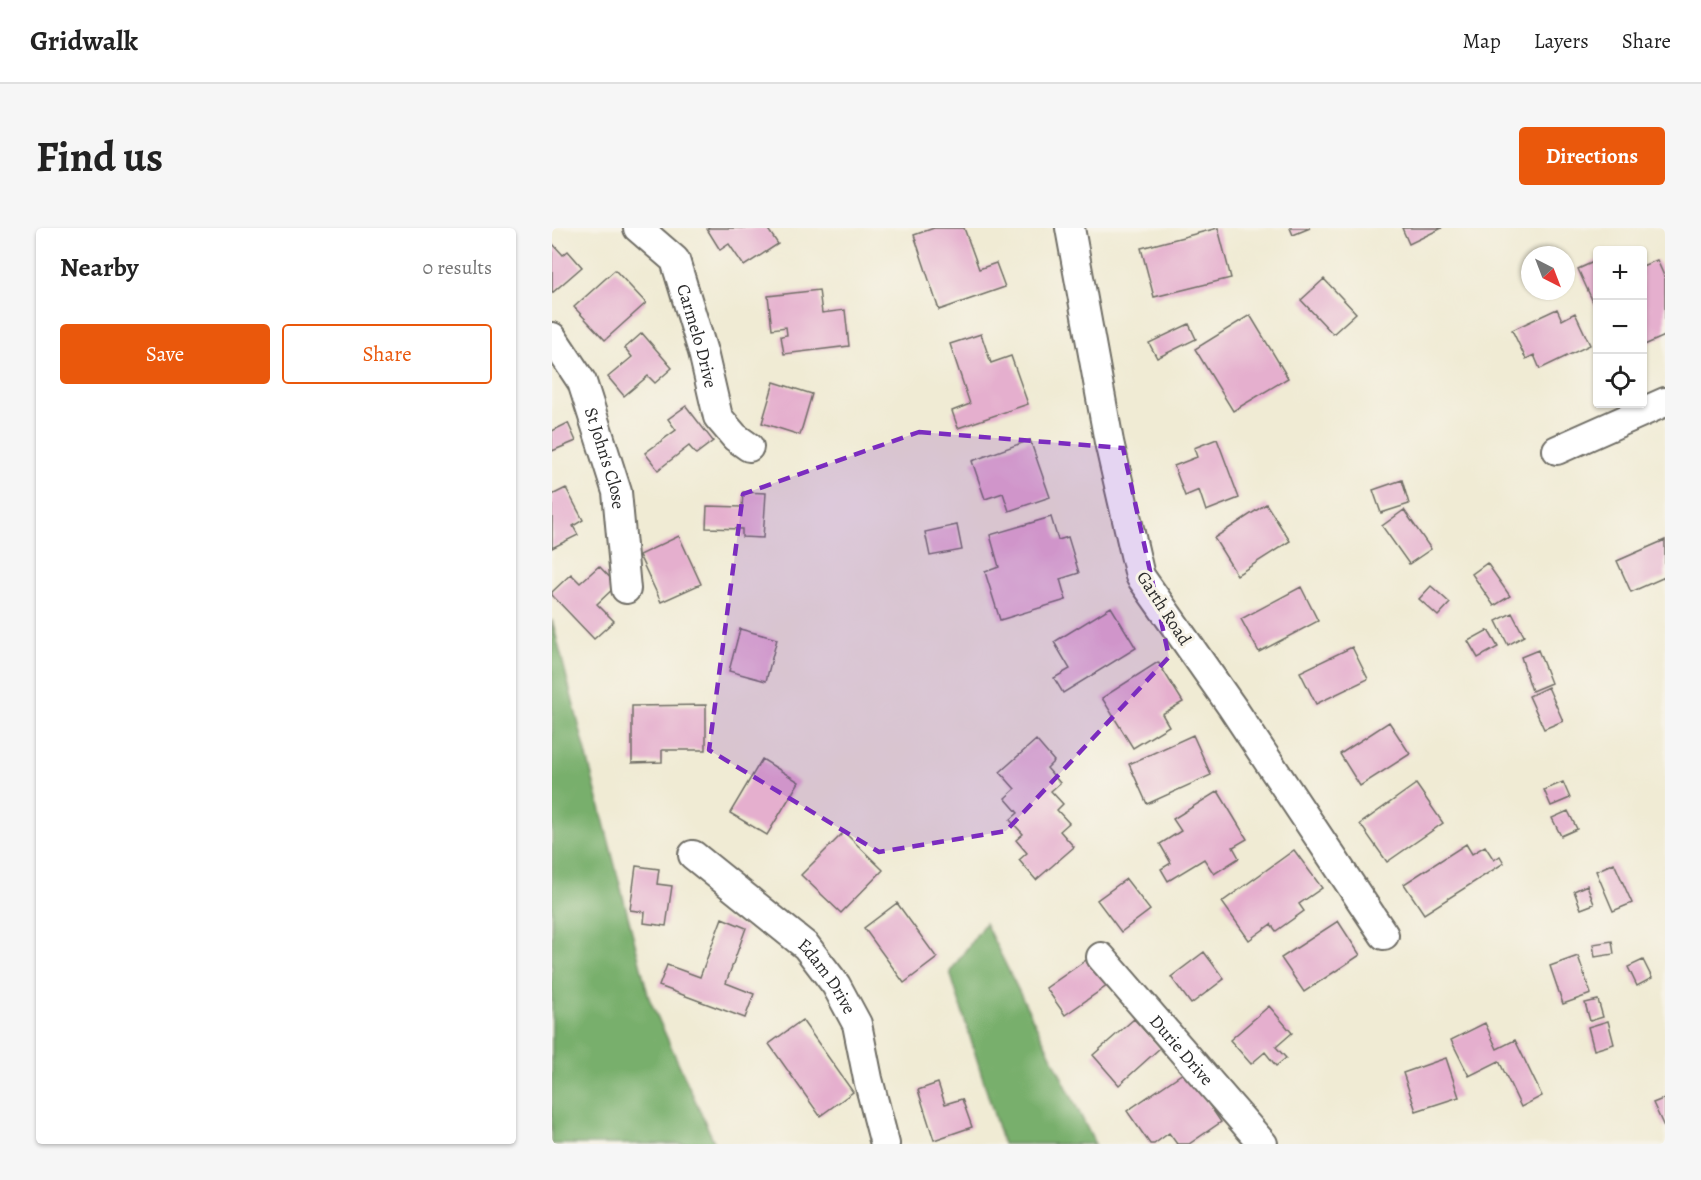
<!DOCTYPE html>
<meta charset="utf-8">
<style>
body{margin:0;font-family:Alegreya,serif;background:#f6f6f6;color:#222}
.controls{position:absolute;right:18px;top:18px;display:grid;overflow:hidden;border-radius:6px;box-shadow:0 2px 4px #0004}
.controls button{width:54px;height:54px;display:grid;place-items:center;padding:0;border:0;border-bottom:2px solid #e0e0e0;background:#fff;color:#222;font:30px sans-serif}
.compass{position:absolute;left:969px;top:18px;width:54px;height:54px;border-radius:50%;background:#fff;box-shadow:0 2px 4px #0004;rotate:138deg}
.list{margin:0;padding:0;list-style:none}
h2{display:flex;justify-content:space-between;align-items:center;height:78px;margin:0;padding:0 24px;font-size:26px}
h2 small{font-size:20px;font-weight:400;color:#767676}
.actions{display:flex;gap:12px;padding:18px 24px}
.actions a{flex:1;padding:14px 0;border:2px solid #ea580c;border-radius:6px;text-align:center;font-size:21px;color:#ea580c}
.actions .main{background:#ea580c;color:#fff}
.icon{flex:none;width:33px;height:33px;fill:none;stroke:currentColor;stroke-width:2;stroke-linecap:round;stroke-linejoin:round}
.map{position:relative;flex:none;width:1113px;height:916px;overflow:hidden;border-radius:6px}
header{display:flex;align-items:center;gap:36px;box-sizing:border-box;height:84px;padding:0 30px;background:#fff;border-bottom:2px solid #e0e0e0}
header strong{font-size:28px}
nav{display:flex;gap:33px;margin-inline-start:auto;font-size:21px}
.intro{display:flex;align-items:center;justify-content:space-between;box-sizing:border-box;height:144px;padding:0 36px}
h1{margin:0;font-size:42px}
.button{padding:15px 27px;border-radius:6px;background:#ea580c;color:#fff;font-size:21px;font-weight:700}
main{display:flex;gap:36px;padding:0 36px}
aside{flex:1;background:#fff;border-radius:6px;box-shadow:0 2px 4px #0004}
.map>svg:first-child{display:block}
.forest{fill:#78af6c;stroke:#526d4c;stroke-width:1.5}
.building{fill:#e5afce}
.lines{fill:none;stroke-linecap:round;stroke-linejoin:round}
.minor-casing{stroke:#706e66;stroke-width:32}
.minor{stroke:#fff;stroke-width:28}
.marked{fill:#7b2cbf;fill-opacity:0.2;stroke:#7b2cbf;stroke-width:4.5;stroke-dasharray:12 8;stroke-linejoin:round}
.labels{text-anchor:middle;stroke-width:6;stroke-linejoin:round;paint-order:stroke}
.street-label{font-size:18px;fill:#2b2b2b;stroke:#f7f3e8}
</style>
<header>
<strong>Gridwalk</strong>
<nav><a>Map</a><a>Layers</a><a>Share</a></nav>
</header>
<div class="intro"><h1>Find us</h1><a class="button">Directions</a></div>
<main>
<aside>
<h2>Nearby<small>0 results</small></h2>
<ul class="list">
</ul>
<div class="actions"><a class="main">Save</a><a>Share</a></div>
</aside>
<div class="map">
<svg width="1113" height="916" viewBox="0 0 1113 916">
<rect width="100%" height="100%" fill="#f7f3e8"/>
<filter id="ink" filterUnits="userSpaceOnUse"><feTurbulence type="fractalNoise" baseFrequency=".0167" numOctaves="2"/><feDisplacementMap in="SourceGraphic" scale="12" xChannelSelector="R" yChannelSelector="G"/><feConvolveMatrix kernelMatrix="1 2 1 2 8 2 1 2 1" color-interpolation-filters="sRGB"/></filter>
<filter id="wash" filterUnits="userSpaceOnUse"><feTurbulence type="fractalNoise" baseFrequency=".008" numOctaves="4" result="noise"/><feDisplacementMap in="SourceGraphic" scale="24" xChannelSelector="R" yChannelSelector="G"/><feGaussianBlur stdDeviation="1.35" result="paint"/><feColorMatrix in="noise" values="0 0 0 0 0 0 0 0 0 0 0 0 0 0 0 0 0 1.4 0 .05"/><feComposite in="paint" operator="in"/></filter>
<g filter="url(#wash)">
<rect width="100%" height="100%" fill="#f0ebd4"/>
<path class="forest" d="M 0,392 L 97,770 L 163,916 L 0,916 Z
M 433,695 L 543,916 L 451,916 L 398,744 Z"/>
<g id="blocks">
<path class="building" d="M 157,0 L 215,0 L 226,16 L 192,38 L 177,16 L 168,22 L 155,1 Z
M 382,0 L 412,0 L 427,41 L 444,35 L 453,59 L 387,82 L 362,7 Z
M 666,0 L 679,50 L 602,69 L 589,20 Z
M 738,0 L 758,0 L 741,7 Z
M 850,0 L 890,0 L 857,16 Z
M 0,15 L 11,27 L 16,23 L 30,39 L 0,65 Z
M 1046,32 L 1046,85 L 1026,41 Z
M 1105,32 L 1113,50 L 1113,108 L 1090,118 L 1090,38 Z
M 63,42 L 94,75 L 53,112 L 22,79 Z
M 772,51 L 804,85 L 781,106 L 749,72 Z
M 267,62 L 270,85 L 293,82 L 297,118 L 232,126 L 229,108 L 235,107 L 234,99 L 220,101 L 216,68 Z
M 1005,81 L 1010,92 L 1023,85 L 1038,117 L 988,141 L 982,127 L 974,131 L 960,102 Z
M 698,87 L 736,150 L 681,183 L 643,121 Z
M 637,96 L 644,111 L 605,130 L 597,115 Z
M 90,105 L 120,140 L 103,155 L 96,148 L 72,168 L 56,149 L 80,129 L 73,120 Z
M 429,106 L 439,135 L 459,128 L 476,176 L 406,200 L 400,183 L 418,176 L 398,116 Z
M 222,154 L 260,166 L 248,207 L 210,195 Z
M 134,178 L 161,213 L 144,226 L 137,218 L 106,242 L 93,225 L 124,202 L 116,191 Z
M 16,195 L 24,213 L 0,223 L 0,203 Z
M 665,211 L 687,270 L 654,283 L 647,262 L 633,268 L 622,238 L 645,229 L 642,220 Z
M 478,212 L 498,269 L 457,283 L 451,265 L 433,271 L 420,233 Z
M 850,252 L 857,276 L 829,285 L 821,262 Z
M 14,260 L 31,292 L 21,298 L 26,307 L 0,320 L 0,267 Z
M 191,264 L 214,265 L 211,310 L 190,309 L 190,301 L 154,300 L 155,278 L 190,279 Z
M 714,276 L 738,313 L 685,347 L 662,310 Z
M 852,282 L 879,321 L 857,336 L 830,298 Z
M 499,289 L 506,312 L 516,309 L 527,345 L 508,351 L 514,372 L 448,392 L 433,344 L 447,339 L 438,307 Z
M 405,297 L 410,322 L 378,328 L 373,304 Z
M 127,308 L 149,356 L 109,374 L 87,327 Z
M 1113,312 L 1113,349 L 1079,364 L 1065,333 Z
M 935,335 L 958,368 L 942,378 L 920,346 Z
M 47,338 L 65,357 L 45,376 L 62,393 L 42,411 L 0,367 L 0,364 L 19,346 L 28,355 Z
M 879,358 L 898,375 L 886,388 L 867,371 Z
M 749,359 L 766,393 L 707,424 L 689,391 Z
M 559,379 L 584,420 L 511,465 L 502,450 L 518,441 L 502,414 Z
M 960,385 L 972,408 L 956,417 L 944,393 Z
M 188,401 L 225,411 L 214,453 L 177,443 Z
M 936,402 L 946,419 L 926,430 L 916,413 Z
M 800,419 L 816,451 L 764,476 L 748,444 Z
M 986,422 L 999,455 L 980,463 L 969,429 Z
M 606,434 L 631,474 L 610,486 L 617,498 L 581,520 L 550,470 Z
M 996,459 L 1011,493 L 992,501 L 977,468 Z
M 154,477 L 154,522 L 110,522 L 110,534 L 80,535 L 80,478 Z
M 837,494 L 858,526 L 808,558 L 788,526 Z
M 641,507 L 659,547 L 595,576 L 577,536 Z
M 484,512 L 502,533 L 495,540 L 508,555 L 499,563 L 511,576 L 505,582 L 517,595 L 508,603 L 522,619 L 484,652 L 467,632 L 475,625 L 464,612 L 471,606 L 458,592 L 466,585 L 453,570 L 463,561 L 448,544 Z
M 210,531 L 247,554 L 215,607 L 178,585 Z
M 1011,554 L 1018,570 L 999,578 L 992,562 Z
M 864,556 L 891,595 L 835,634 L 808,596 Z
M 666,563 L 695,611 L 681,619 L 687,630 L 662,646 L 652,631 L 616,653 L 609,641 L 619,635 L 608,616 L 629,603 L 621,591 Z
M 1016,583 L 1025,601 L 1009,608 L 1000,590 Z
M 292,604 L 331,642 L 289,685 L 249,647 Z
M 914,616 L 920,626 L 933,618 L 942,632 L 948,628 L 952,635 L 872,686 L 852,656 Z
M 742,622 L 770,660 L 747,676 L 752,683 L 724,703 L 719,696 L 697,712 L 670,674 Z
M 1062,635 L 1080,675 L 1061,683 L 1044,643 Z
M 84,638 L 107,641 L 105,656 L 120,658 L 114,698 L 92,695 L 93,684 L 78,682 Z
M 574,651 L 598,682 L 569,704 L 545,672 Z
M 1035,657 L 1042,676 L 1029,681 L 1022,663 Z
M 345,675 L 385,730 L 352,755 L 312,700 Z
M 170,690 L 194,700 L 174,755 L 202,766 L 193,790 L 107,758 L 115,737 L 148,749 Z
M 786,693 L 808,727 L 752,764 L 729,730 Z
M 1060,713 L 1062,726 L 1043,729 L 1041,716 Z
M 652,724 L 672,751 L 639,776 L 619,749 Z
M 540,728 L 559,755 L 513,787 L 494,760 Z
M 1026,728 L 1039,766 L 1011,776 L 998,738 Z
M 1091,732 L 1100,750 L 1085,758 L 1076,739 Z
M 1046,772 L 1051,789 L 1038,793 L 1033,775 Z
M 717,778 L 740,805 L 724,819 L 734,830 L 724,838 L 713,824 L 699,836 L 678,812 Z
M 582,791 L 608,820 L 567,857 L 541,827 Z
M 250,792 L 301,864 L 268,888 L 217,816 Z
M 1056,793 L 1062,816 L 1042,822 L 1036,799 Z
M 933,795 L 945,821 L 963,812 L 990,868 L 969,879 L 947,833 L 917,848 L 899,812 Z
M 894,830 L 907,869 L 864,883 L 851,845 Z
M 634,843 L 669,894 L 637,916 L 625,916 L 617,905 L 602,916 L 598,916 L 575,883 Z
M 386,855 L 393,876 L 410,871 L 420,899 L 382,912 L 366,862 Z
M 1113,870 L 1113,901 L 1101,875 Z"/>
</g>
</g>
<g filter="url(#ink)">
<use href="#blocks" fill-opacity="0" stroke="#706e66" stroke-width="1.5"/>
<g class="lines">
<defs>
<g id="minor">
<path id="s1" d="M 86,0 L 123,32 L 151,124 L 166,189 L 183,209 L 197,219"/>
<path d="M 518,0 L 557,214 L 588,348 L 680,479 L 832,707"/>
<path id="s2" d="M 0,109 L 30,154 L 65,264 L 74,361"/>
<path d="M 1005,222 L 1113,174"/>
<path id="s3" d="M 141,627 L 254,718 L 284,757 L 305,796 L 316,851 L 333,916"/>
<path id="s4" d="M 549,729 L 711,916"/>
</g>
</defs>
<use href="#minor" class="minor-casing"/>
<use href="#minor" class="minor"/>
</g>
</g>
<path class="marked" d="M 367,204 L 571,220 L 617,429 L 454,603 L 327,624 L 157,522 L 191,266 Z"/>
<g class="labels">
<g class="street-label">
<text dy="6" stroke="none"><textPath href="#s1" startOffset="128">Carmelo Drive</textPath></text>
<text dy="6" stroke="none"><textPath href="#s2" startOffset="134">St John's Close</textPath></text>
<text transform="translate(612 380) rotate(57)" y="6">Garth Road</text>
<text dy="6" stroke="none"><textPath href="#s3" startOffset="182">Edam Drive</textPath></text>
<text dy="6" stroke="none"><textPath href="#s4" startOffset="123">Durie Drive</textPath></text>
</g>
</g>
</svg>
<div class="controls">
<button>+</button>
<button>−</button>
<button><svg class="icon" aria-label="locate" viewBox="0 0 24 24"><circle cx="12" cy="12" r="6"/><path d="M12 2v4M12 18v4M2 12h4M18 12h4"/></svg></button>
</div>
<svg class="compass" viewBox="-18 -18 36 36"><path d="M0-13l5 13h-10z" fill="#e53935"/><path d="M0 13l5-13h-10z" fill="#767676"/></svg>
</div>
</main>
